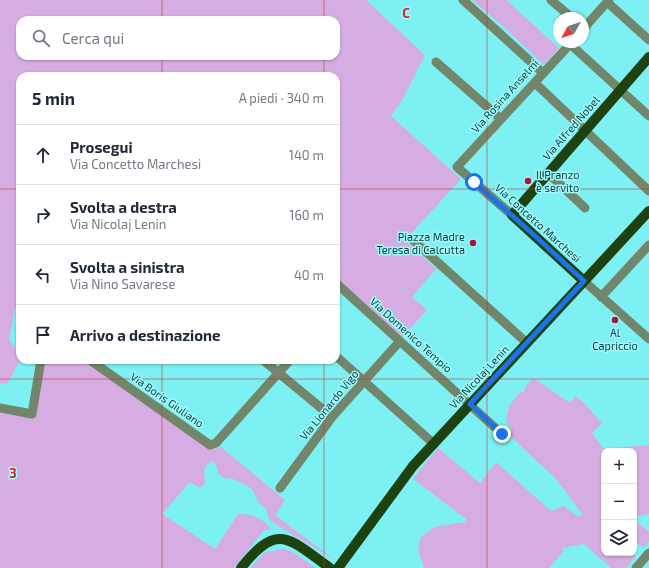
<!DOCTYPE html>
<html lang="it">
<meta charset="utf-8">
<style>
body{margin:0;font-family:"Exo 2",sans-serif;background:#f6f6f7;color:#1f2937}
.controls{position:absolute;right:12px;bottom:12px;display:grid;overflow:hidden;border-radius:8px;box-shadow:0 1px 3px #0004}
.controls button{width:36px;height:36px;display:grid;place-items:center;padding:0;border:0;border-bottom:1px solid #e0e1e3;background:#fff;color:#1f2937;font:20px sans-serif}
.compass{position:absolute;left:553px;top:12px;width:36px;height:36px;border-radius:50%;background:#fff;box-shadow:0 1px 3px #0004;rotate:230deg}
.stop{position:absolute;width:12px;height:12px;margin:-9px;border:3px solid #1a73e8;border-radius:50%;background:#fff}
.stop.end{background:#1a73e8;border-color:#fff;box-shadow:0 1px 4px #0008}
.list{margin:0;padding:0;list-style:none}
h2{display:flex;justify-content:space-between;align-items:center;height:52px;margin:0;padding:0 16px;font-size:17px}
h2 small{font-size:13px;font-weight:400;color:#747a83}
.list li{display:grid;grid-template-columns:26px 1fr auto;gap:12px;align-items:center;box-sizing:border-box;height:60px;padding:0 16px;border-top:1px solid #e0e1e3}
.list b{display:block;font-size:15px;white-space:nowrap}
.list p{margin:0;font-size:13px;white-space:nowrap;color:#747a83}
.list em{font-size:13px;font-style:normal;color:#747a83}
.icon{flex:none;width:22px;height:22px;fill:none;stroke:currentColor;stroke-width:2;stroke-linecap:round;stroke-linejoin:round}
.map{position:relative;flex:none;width:649px;height:568px;overflow:hidden}
.search{position:absolute;background:#fff;box-shadow:0 1px 3px #0004;left:16px;top:16px;width:324px;height:44px;display:flex;align-items:center;gap:10px;box-sizing:border-box;padding:0 14px;border-radius:12px;color:#747a83;font-size:15px}
.panel{position:absolute;background:#fff;box-shadow:0 1px 3px #0004;left:16px;top:72px;width:324px;height:292px;border-radius:12px}
.map>svg:first-child{display:block}
.green{fill:#d5ade2;fill-rule:evenodd}
.lines{fill:none;stroke-linecap:round;stroke-linejoin:round}
.minor{stroke:#72866b;stroke-width:9}
.major{stroke:#1e420f;stroke-width:10}
.route{stroke:#1a73e8;stroke-width:5}
.grid{fill:none;stroke:#d62828;stroke-width:1;stroke-opacity:0.55}
.poi-dot{fill:#aa1433;stroke:#a2f9fb;stroke-width:1.5}
.labels{text-anchor:middle;stroke-width:3;stroke-linejoin:round;paint-order:stroke}
.street-label{font-size:11px;fill:#073d3e;stroke:#a2f9fb}
.poi-label{font-size:11px;fill:#073d3e;stroke:#a2f9fb;text-anchor:start}
.grid-label{font-size:13px;text-anchor:middle;font-weight:bold;fill:#d62828;stroke:#a2f9fb;stroke-width:3;stroke-linejoin:round;paint-order:stroke}
</style>
<div class="map">
<svg width="649" height="568" viewBox="0 0 649 568">
<rect width="100%" height="100%" fill="#7df0f3"/>
<path class="green" d="M 0,0 L 366,0 L 425,55 L 401,102 L 391,116 L 461,179 L 405,240 L 436,269 L 412,297 L 427,310 L 402,337 L 336,278 L 336,76 L 20,76 L 20,306 L 15,309 L 9,340 L 20,355 L 20,360 L 7,384 L 0,383 ZM 20,20 L 336,20 L 336,56 L 20,56 Z
M 472,0 L 506,0 L 559,48 L 544,65 L 504,27 Z
M 45,360 L 86,360 L 212,449 L 221,447 L 285,500 L 275,515 L 335,560 L 278,526 L 269,519 L 266,508 L 259,503 L 252,489 L 242,483 L 233,479 L 225,478 L 218,474 L 217,467 L 214,462 L 211,461 C 200,469 206,473 205,484 L 200,488 L 190,482 L 162,514 L 215,549 L 238,514 C 254,514 261,517 271,529 L 263,531 L 234,568 L 0,568 L 0,413 L 34,418 Z
M 533,378 L 570,403 L 575,396 L 583,402 L 602,423 L 592,433 L 604,449 L 649,445 L 649,514 L 634,517 L 634,451 L 604,451 L 604,553 L 632,553 L 636,556 L 626,568 L 611,568 L 584,544 L 561,548 L 564,551 L 549,568 L 424,568 L 418,549 L 421,537 L 434,527 L 465,522 L 466,519 L 413,479 L 438,448 L 480,483 L 496,462 L 551,511 L 564,506 L 577,516 L 583,515 L 556,479 L 509,435 L 512,429 L 506,421 L 509,406 L 520,392 L 524,392 L 526,386 Z
M 634,519 L 649,532 L 649,541 L 643,548 L 634,539 Z
M 284,549 L 293,552 L 315,568 L 250,568 L 265,552 Z"/>
<g class="lines">
<path class="minor" d="M 463,0 L 543,73
M 551,0 L 572,18
M 607,2 L 649,40
M 583,29 L 609,0
M 570,44 L 649,116
M 436,62 L 501,119
M 535,83 L 649,191
M 548,173 L 585,208
M 512,215 L 457,167 L 572,42
M 413,240 L 527,343
M 584,281 L 649,339
M 336,283 L 502,434
M 601,297 L 649,245
M 336,356 L 434,444
M 90,360 L 210,445 L 216,443 L 290,360
M 263,360 L 332,417
M 0,408 L 32,414 L 41,360
M 280,488 L 332,417 L 400,341
M 636,568 L 649,553"/>
<path class="major" d="M 584,281 L 512,215 L 649,57
M 241,568 C 278,521 289,539 330,568
M 338,568 L 413,466 L 649,211"/>
</g>
<g class="lines">
<path class="route" d="M 474,182 L 534,235 L 584,281 L 470,404 L 502,434"/>
</g>
<path class="grid" d="M 162,0 L 162,20M 324,0 L 324,20M 487,0 L 487,568M 162,56 L 162,76M 324,56 L 324,76M 0,189 L 20,189M 336,189 L 649,189M 162,360 L 162,568M 324,360 L 324,568M 0,379 L 649,379"/>
<g class="poi-dot">
<circle cx="528" cy="181" r="4"/>
<circle cx="473" cy="243" r="4"/>
<circle cx="615" cy="320" r="4"/>
</g>
<g class="labels">
<g class="street-label">
<text transform="translate(505 96) rotate(-48)" y="4">Via Rosina Anselmi</text>
<text transform="translate(571 128) rotate(-49)" y="4">Via Alfred Nobel</text>
<text transform="translate(538 223) rotate(42)" y="4">Via Concetto Marchesi</text>
<text transform="translate(411 335) rotate(42)" y="4">Via Domenico Tempio</text>
<text transform="translate(479 377) rotate(-47)" y="4">Via Nicolaj Lenin</text>
<text transform="translate(167 400) rotate(35)" y="4">Via Boris Giuliano</text>
<text transform="translate(329 405) rotate(-51)" y="4">Via Lionardo Vigo</text>
</g>
<g class="poi-label">
<text x="536" y="179">Il Pranzo<tspan x="536" dy="13">è servito</tspan></text>
<text x="465" y="241" text-anchor="end">Piazza Madre<tspan x="465" dy="13">Teresa di Calcutta</tspan></text>
<text x="615" y="337" text-anchor="middle">Al<tspan x="615" dy="13">Capriccio</tspan></text>
</g>
</g>
<g class="grid-label">
<text x="406" y="18">C</text>
<text x="13" y="478">3</text>
</g>
</svg>
<div class="controls">
<button>+</button>
<button>−</button>
<button><svg class="icon" aria-label="layers" viewBox="0 0 24 24"><path d="M12 4l9 5-9 5-9-5zM3 14l9 5 9-5"/></svg></button>
</div>
<svg class="compass" viewBox="-18 -18 36 36"><path d="M0-13l5 13h-10z" fill="#e53935"/><path d="M0 13l5-13h-10z" fill="#747a83"/></svg>
<div class="stop" style="left:474px;top:182px"></div>
<div class="stop end" style="left:502px;top:434px"></div>
<div class="search"><svg class="icon" aria-label="search" viewBox="0 0 24 24"><circle cx="10" cy="10" r="6"/><path d="M15 15l6 6"/></svg>Cerca qui</div>
<section class="panel">
<h2>5 min<small>A piedi · 340 m</small></h2>
<ul class="list">
<li><svg class="icon" aria-label="ahead" viewBox="0 0 24 24"><path d="M12 20V5M6 11l6-6 6 6"/></svg><div><b>Prosegui</b><p>Via Concetto Marchesi</p></div><em>140 m</em></li>
<li><svg class="icon" aria-label="right" viewBox="0 0 24 24"><path d="M7 20v-9h11M14 6l5 5-5 5"/></svg><div><b>Svolta a destra</b><p>Via Nicolaj Lenin</p></div><em>160 m</em></li>
<li><svg class="icon" aria-label="left" viewBox="0 0 24 24"><path d="M17 20v-9H6M10 6l-5 5 5 5"/></svg><div><b>Svolta a sinistra</b><p>Via Nino Savarese</p></div><em>40 m</em></li>
<li><svg class="icon" aria-label="arrive" viewBox="0 0 24 24"><path d="M6 21V4h12l-3 4 3 4H6"/></svg><div><b>Arrivo a destinazione</b></div></li>
</ul>
</section>
</div>
